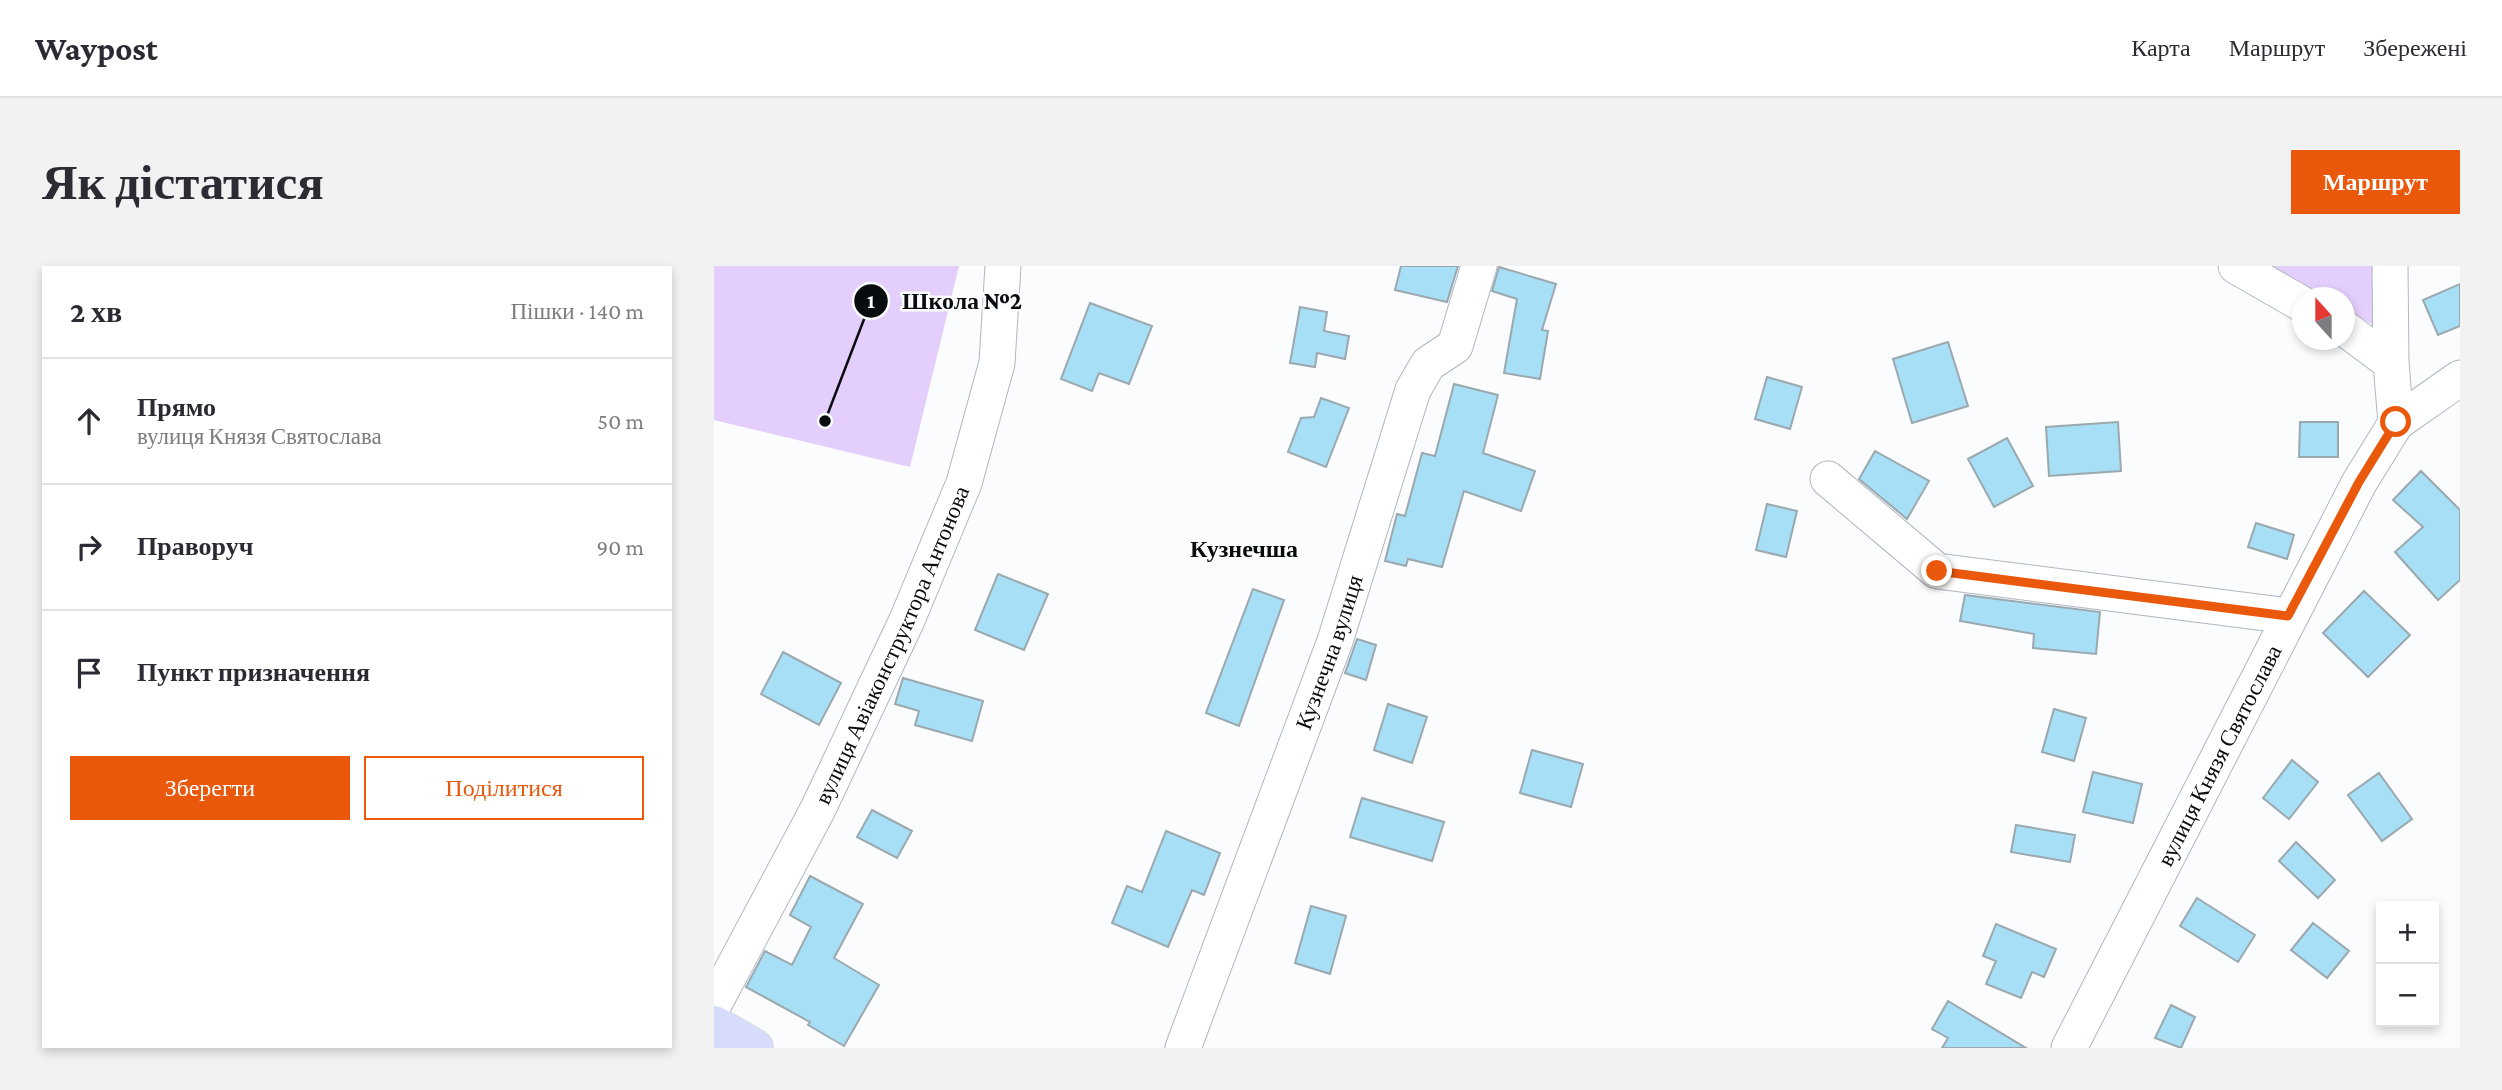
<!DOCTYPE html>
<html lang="uk">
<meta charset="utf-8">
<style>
body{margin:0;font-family:"Crimson Pro",serif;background:#f2f2f3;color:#2b2b33}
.controls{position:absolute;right:21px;bottom:21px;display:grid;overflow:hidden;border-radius:0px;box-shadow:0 4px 10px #0003}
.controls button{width:63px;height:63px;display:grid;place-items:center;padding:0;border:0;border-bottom:2px solid #e1e1e2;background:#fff;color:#2b2b33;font:35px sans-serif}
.compass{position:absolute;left:1578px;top:21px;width:63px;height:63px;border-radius:50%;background:#fff;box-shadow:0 4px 10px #0003;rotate:339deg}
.stop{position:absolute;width:21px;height:21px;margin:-16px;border:5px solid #ea580c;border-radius:50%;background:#fff}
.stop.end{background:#ea580c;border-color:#fff;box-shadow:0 2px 7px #0008}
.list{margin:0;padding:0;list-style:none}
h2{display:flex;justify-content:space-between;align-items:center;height:91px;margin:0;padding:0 28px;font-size:30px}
h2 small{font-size:23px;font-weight:400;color:#7c7c81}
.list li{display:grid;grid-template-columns:46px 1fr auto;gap:21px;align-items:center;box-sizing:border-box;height:126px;padding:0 28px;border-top:2px solid #e1e1e2}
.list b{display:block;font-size:26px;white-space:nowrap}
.list p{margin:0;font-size:23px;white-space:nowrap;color:#7c7c81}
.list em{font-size:23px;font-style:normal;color:#7c7c81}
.actions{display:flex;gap:14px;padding:21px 28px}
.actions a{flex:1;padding:16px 0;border:2px solid #ea580c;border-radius:0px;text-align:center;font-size:24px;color:#ea580c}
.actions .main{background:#ea580c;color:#fff}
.icon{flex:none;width:38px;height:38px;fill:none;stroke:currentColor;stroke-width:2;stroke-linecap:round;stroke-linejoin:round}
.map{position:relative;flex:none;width:1746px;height:782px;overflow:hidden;border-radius:0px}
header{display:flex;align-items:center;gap:42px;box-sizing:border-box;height:98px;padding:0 35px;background:#fff;border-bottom:2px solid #e1e1e2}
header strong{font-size:33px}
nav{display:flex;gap:38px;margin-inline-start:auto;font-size:24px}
.intro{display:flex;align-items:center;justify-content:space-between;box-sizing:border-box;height:168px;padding:0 42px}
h1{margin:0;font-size:49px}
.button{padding:18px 32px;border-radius:0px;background:#ea580c;color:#fff;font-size:24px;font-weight:700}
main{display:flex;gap:42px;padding:0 42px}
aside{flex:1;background:#fff;border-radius:0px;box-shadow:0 4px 10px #0003}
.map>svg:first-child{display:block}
.green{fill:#e3cefc}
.building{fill:#a7dff6;stroke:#9ba8ae;stroke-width:2}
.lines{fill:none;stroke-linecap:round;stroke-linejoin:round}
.minor-casing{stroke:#afb7c1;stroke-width:37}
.major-casing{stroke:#d8d8d9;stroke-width:40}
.minor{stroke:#fff;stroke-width:35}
.major{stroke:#d7dcfd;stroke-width:38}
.route{stroke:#ea580c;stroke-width:9}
.labels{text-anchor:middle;stroke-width:5;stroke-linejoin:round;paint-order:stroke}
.street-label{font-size:23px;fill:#090c0f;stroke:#fafcfe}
.neighbourhood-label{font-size:24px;font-weight:bold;fill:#090c0f;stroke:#fafcfe}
.leader{fill:none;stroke:#090c0f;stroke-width:2.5}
.callout-dot{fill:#090c0f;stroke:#fafcfe;stroke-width:2.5}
.mark-label{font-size:21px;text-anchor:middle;font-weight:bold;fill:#fff}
.callout-label{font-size:24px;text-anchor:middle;font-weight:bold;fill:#090c0f;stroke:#fafcfe;stroke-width:5;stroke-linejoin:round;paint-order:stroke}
</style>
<header>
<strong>Waypost</strong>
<nav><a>Карта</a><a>Маршрут</a><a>Збережені</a></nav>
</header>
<div class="intro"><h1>Як дістатися</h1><a class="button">Маршрут</a></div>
<main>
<aside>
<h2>2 хв<small>Пішки · 140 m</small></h2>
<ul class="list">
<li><svg class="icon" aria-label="ahead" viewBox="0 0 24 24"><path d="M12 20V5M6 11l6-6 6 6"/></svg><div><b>Прямо</b><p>вулиця Князя Святослава</p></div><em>50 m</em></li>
<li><svg class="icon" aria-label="right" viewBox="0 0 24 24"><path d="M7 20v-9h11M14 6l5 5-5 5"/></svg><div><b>Праворуч</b></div><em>90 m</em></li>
<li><svg class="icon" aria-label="arrive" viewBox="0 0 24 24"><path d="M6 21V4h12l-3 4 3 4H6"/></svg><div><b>Пункт призначення</b></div></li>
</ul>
<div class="actions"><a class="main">Зберегти</a><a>Поділитися</a></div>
</aside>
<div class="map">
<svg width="1746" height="782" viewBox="0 0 1746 782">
<rect width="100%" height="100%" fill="#fafcfe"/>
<path class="green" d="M 0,0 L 245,0 L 196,201 L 0,154 Z
M 1555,0 L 1659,0 L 1661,60 L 1631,43 L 1630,32 L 1610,31 Z"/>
<path class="building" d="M 687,0 L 744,0 L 733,36 L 681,24 Z
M 785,1 L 842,18 L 828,64 L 834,65 L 826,113 L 790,107 L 803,33 L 778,25 Z
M 1746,18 L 1746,60 L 1724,69 L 1709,34 Z
M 376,37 L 438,60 L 415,118 L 385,107 L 378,125 L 347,113 Z
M 586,41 L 613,46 L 610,65 L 635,70 L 631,93 L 603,87 L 601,101 L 576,97 Z
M 1234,76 L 1254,140 L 1198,157 L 1179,93 Z
M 1053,111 L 1088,121 L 1076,163 L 1041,153 Z
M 740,118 L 784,129 L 769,187 L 821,205 L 807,245 L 750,225 L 728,301 L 694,293 L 692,300 L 671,295 L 683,248 L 691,250 L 708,187 L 721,190 Z
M 607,132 L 635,142 L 612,201 L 574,186 L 587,152 L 600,151 Z
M 1404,156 L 1407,205 L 1335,210 L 1332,161 Z
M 1586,156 L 1624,156 L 1624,191 L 1585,191 Z
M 1293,172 L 1319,220 L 1280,241 L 1254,193 Z
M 1161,185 L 1215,215 L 1193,253 L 1145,213 Z
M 1707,205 L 1746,244 L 1746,314 L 1724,334 L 1681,286 L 1709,261 L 1679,234 Z
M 1053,238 L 1083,245 L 1072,291 L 1042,284 Z
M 1542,257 L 1580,269 L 1573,293 L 1534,281 Z
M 284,308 L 334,328 L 310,384 L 261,364 Z
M 539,323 L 570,334 L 525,460 L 492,447 Z
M 1650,325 L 1696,369 L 1654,411 L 1609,367 Z
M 1251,329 L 1386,346 L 1382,388 L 1319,382 L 1320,368 L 1246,355 Z
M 643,373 L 662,379 L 652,414 L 631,407 Z
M 69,386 L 127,417 L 105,459 L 47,428 Z
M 189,412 L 269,435 L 258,475 L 201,459 L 205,445 L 181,438 Z
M 674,438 L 713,451 L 698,497 L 660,484 Z
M 1340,443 L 1372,452 L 1360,495 L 1328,486 Z
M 818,484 L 869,498 L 857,541 L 806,527 Z
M 1578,494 L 1604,516 L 1575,553 L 1549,532 Z
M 1379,506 L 1428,518 L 1419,557 L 1369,546 Z
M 1665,507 L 1698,553 L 1668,575 L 1634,529 Z
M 648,532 L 730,556 L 718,595 L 636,571 Z
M 158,544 L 198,565 L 183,592 L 143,571 Z
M 1302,559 L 1361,569 L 1356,596 L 1297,586 Z
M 452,565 L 506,587 L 490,629 L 478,624 L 454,681 L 398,657 L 413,620 L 428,626 Z
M 1582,576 L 1621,614 L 1604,632 L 1565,595 Z
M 96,610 L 149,638 L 120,692 L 165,719 L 130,780 L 94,759 L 96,756 L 32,721 L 51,685 L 78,699 L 97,661 L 76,649 Z
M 1483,632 L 1541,669 L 1524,696 L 1466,660 Z
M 597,640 L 632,650 L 616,708 L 581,697 Z
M 1599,657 L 1635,685 L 1613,712 L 1577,684 Z
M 1282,658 L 1342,683 L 1330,711 L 1318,706 L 1307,732 L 1272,718 L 1282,695 L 1269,690 Z
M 1234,735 L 1312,782 L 1228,782 L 1234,772 L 1218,763 Z
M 1457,739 L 1481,751 L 1467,782 L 1441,772 Z"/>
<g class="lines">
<defs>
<g id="minor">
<path d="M 1522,0 L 1588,38"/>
<path d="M 1676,0 L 1677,97 L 1682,157"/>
<path d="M 1630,62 L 1677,97"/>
<path d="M 1114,213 L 1223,305 L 1574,350"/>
<path id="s1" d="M 0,738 L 104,543 L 193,354 L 250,217 L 283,97 L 289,0"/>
<path id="s2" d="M 469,782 L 621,375 L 699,124 L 714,98 L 741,80 L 765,0"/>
<path id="s3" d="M 1355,782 L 1645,217 L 1682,157 L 1746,112"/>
</g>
<path id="major" d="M 0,759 L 40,782"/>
</defs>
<use href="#minor" class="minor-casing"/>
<use href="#major" class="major-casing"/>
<use href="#minor" class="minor"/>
<use href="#major" class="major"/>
</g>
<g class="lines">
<path class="route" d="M 1223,305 L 1574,350 L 1645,216 L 1682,156"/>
</g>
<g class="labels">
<g class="street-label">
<text dy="8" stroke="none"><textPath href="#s1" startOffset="401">вулиця Авіаконструктора Антонова</textPath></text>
<text dy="8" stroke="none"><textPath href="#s2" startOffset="422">Кузнечна вулиця</textPath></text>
<text dy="8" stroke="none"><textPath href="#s3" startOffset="329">вулиця Князя Святослава</textPath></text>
</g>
<g class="neighbourhood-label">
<text x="530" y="291">Кузнечша</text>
</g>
</g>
<path class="leader" d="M111 155L157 35"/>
<g class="callout-dot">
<circle cx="111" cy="155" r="7"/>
<circle cx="157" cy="35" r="18"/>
</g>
<g class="mark-label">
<text x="157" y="42">1</text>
</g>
<g class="callout-label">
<text x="248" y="43">Школа №2</text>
</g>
</svg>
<div class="controls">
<button>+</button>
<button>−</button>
</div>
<svg class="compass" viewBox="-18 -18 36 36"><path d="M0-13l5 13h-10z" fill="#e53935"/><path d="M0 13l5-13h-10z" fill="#7c7c81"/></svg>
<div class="stop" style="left:1682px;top:156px"></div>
<div class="stop end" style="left:1223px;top:305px"></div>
</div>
</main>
